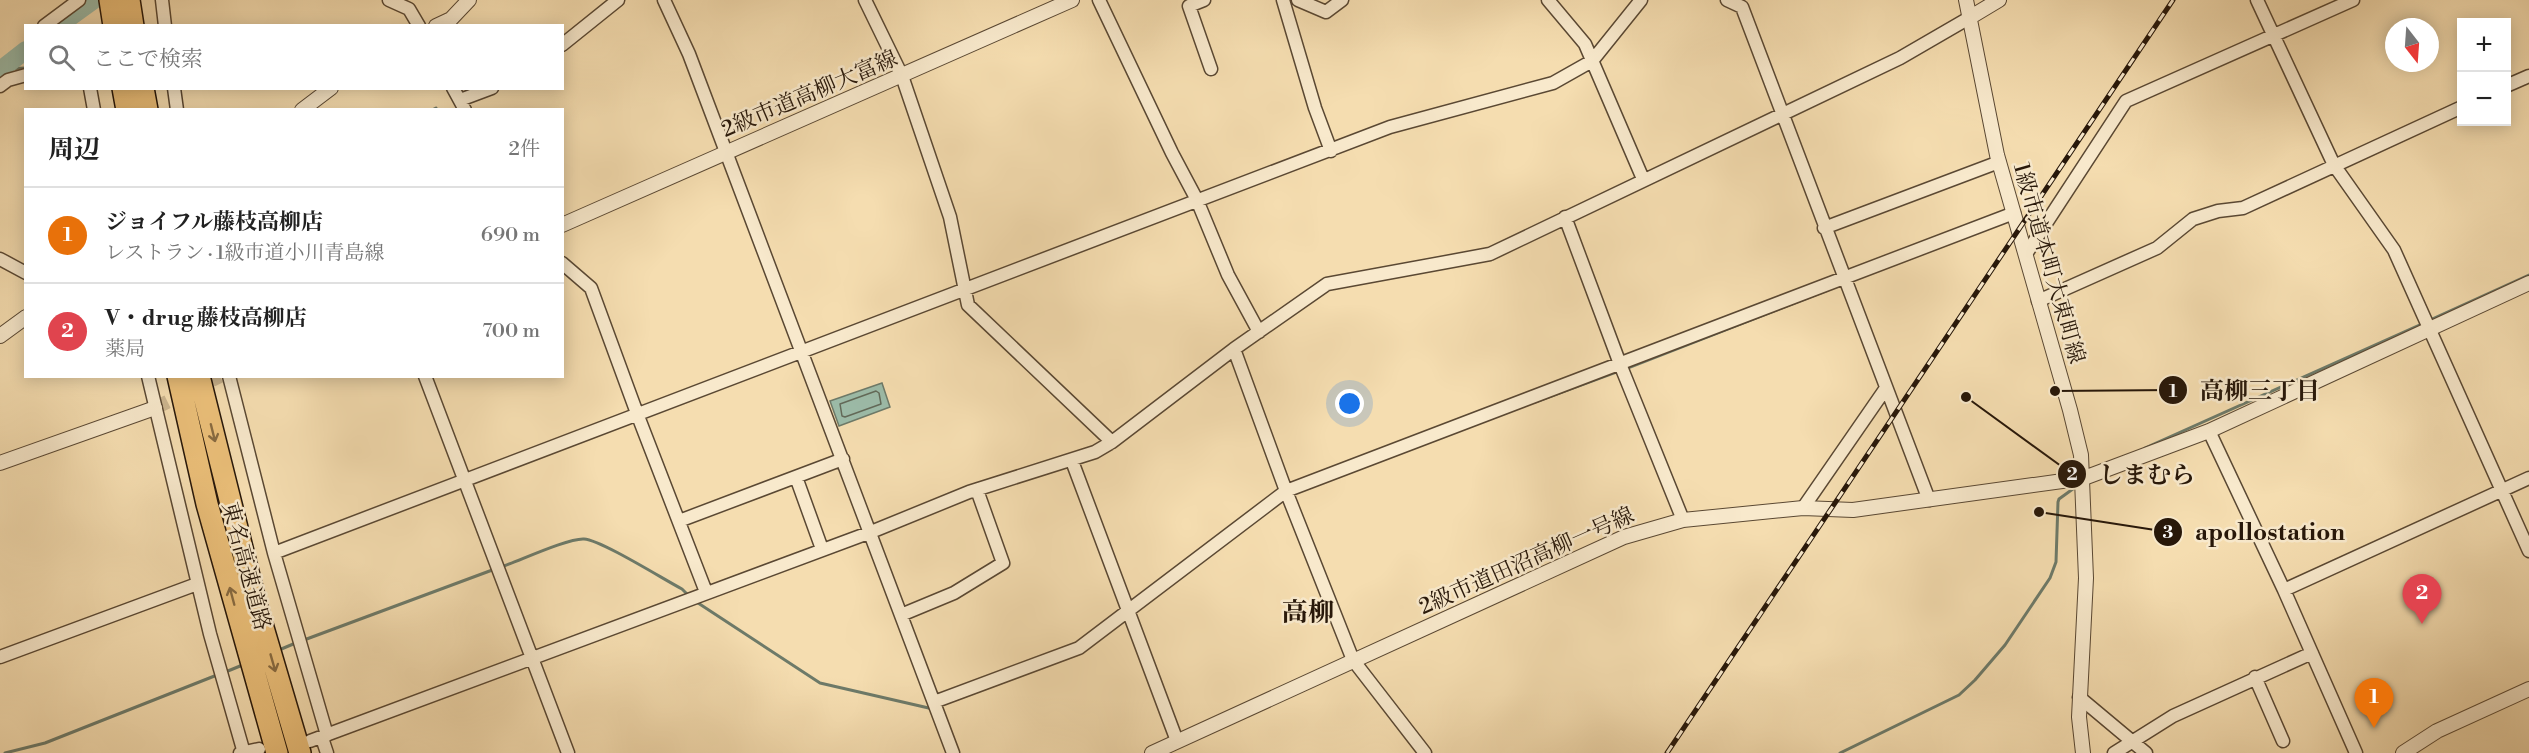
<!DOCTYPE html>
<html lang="ja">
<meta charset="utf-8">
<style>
body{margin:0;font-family:"Libre Bodoni","Noto Serif JP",serif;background:#f6f6f6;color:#222}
.controls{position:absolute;right:18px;top:18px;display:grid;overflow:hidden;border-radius:0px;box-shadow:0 3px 15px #0003}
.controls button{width:54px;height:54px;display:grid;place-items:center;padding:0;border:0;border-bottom:2px solid #e0e0e0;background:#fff;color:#222;font:30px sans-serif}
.compass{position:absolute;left:2385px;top:18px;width:54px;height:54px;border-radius:50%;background:#fff;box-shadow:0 3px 15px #0003;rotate:163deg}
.you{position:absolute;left:1350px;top:404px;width:21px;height:21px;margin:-15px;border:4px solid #fff;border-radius:50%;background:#1a73e8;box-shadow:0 0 0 9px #1a73e833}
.badge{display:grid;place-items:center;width:39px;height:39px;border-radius:50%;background:#8f2418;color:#fff;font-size:20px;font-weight:700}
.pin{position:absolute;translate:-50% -50px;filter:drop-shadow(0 2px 3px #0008)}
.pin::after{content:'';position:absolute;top:32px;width:21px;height:18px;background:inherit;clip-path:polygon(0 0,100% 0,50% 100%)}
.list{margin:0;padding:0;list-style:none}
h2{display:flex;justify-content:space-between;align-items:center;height:78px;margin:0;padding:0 24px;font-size:26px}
h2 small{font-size:20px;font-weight:400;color:#767676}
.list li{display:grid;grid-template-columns:39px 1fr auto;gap:18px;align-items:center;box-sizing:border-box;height:96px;padding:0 24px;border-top:2px solid #e0e0e0}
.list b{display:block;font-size:22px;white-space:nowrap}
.list p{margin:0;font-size:20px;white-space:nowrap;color:#767676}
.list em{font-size:20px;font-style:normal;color:#767676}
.icon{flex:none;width:33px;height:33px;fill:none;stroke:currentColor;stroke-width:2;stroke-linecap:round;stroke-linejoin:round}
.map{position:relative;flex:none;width:2529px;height:753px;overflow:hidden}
.search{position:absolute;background:#fff;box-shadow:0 3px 15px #0003;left:24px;top:24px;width:540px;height:66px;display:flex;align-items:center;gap:15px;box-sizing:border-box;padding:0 21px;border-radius:0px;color:#767676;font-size:22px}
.panel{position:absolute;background:#fff;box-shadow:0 3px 15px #0003;left:24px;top:108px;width:540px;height:270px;border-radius:0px}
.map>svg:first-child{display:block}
.water{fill:#9cbca9;stroke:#6d7a69;stroke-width:1.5}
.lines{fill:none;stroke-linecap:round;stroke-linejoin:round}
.shore{stroke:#626a59;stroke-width:1.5}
.stream{stroke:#6d7a69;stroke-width:3}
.river{stroke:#9cbca9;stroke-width:18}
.tertiary-tunnel{stroke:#ccb58f;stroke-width:14;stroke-dasharray:14 7;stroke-linecap:butt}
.minor-casing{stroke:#5a4833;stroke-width:15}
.tertiary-casing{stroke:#5a4833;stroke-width:16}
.motorway-casing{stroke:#271709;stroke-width:24}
.minor{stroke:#f8e9cc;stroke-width:12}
.tertiary{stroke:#f8e9cc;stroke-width:14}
.motorway{stroke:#eabe78;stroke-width:21}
.rail-casing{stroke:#271709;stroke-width:5}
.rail{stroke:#f8e9cc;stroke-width:3;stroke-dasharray:9;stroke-linecap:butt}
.oneway{stroke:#886a40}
.labels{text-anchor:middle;stroke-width:5;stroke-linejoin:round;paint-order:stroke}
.street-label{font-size:22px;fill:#271709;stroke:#f8e9cc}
.quarter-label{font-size:26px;font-weight:bold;fill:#271709;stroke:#f8e9cc}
.leader{fill:none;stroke:#271709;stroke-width:2}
.callout-dot{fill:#271709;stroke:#f8e9cc;stroke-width:2}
.mark-label{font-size:18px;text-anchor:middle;font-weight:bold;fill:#fff}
.callout-label{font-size:24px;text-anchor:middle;font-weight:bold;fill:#271709;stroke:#f8e9cc;stroke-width:5;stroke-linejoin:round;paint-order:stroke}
</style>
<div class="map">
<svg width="2529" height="753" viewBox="0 0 2529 753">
<rect width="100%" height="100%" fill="#f5ddb0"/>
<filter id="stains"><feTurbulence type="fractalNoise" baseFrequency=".00333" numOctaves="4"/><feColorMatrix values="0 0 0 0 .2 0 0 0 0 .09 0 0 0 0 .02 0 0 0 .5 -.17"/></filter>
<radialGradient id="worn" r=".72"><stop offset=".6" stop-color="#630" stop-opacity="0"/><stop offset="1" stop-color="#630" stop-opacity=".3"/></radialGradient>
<path class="water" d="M 882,383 L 890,407 L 839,426 L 830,401 Z"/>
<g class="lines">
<path class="shore" d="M 876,391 L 879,393 L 881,404 L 845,417 L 842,416 L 840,404 Z"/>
<path class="stream" d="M 1,69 L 26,68
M 432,110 L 436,108
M 2430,320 L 2529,275
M 1625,369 L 1828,290
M 1535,402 L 1619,371
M 2145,448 L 2424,323
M 501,567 C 519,561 568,538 584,539 C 601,540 663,579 682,589 L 690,597
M 695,601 L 820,683 L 933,709
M 304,640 L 495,569
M 279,650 L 298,642
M 223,673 L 245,664
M 5,753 L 45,743 L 217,675
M 1840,753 L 1959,695 L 1975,680 L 2005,645 L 2050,578 L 2056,562 L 2058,502 L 2059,499 L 2077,486"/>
<path class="river" d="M 58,26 L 94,0
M 0,70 L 26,50"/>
<path class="tertiary-tunnel" d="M 155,408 L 220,376"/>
<defs>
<path id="minor" d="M 162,0 L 165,26
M 389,0 L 409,9 L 419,26
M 664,0 L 689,54 L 953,753
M 865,0 L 902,76 L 950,217 L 968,305 L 1112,442
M 1099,0 L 1172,153 L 1197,200 L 1228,275 L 1259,332
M 1204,0 L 1189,6 L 1211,69
M 1283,0 L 1315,108 L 1331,151
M 1298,0 L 1326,12 L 1342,0
M 1548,0 L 1585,44 L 1643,179
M 1727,0 L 1742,7 L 1929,500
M 2257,0 L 2334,165 L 2394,250 L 2529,551
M 44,26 L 79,0
M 562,45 L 618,0
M 0,86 L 8,80 L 26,75
M 2506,86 L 2529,76
M 90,88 L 94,110
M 174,88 L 177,110
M 453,88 L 465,110
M 460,100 L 492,88
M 1565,217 L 1620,364 L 1683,520
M 1824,228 L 1999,162
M 2026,254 L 2126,101 L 2353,0
M 0,259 L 26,273
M 562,263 L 591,288 L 638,416 L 706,592
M 2038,301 L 2157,248 L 2193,219 L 2218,211 L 2243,208 L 2462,107
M 1234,349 L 1286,491 L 1353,660 L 1425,753
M 148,376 L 210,634 L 244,753
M 229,376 L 274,553 L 327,735
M 425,376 L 568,753
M 2209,431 L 2284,590 L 2356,753
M 1072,461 L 1177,741
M 796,477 L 822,549
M 1803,508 L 1886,388
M 679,521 L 843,459
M 274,553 L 1390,127 L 1553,83 L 1592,61 L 1641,0
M 2284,590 L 2529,478
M 901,615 L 954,593 L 1003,563 L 977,490
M 0,657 L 197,584
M 2255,677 L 2283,741
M 2079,697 L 2146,753
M 934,702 L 1079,648 L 1286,491 L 2014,213
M 322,738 L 327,753
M 310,741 L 871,532 L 969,492 L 1095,452 L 1112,442 L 1234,349 L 1327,284 L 1490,254 L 1900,58 L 1969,18
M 240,753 L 259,749
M 2114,753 L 2173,716 L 2312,653"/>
<path id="tertiary" d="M 1966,0 L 1997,155 L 2070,410 L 2081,455 L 2086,578 L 2079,717 L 2083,753
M 1969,18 L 1999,0
M 436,26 L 451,19 L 469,0
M 302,110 L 331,88
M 562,225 L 1072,0
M 0,336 L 26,317
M 0,463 L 155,408
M 1152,753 L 1624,537 L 1683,520 L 1803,508 L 1853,510 L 2084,478 L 2209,431 L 2529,283
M 2403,753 L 2437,731 L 2529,689"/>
<path id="motorway" d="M 110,0 L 114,26
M 129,0 L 133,26
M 123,88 L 127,110
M 143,88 L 147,110
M 178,376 L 207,504 L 277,753
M 199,376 L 256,604 L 300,753"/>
</defs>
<use href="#minor" class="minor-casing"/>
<use href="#tertiary" class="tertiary-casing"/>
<use href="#motorway" class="motorway-casing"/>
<use href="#minor" class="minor"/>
<use href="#tertiary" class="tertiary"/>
<use href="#motorway" class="motorway"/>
<defs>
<path id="rail" d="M 1667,753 L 2173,0"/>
</defs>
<use href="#rail" class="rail-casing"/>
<use href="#rail" class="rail"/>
</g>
<defs><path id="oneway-shaft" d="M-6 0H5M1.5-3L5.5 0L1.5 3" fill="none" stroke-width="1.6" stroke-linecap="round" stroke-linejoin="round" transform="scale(1.5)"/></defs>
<g class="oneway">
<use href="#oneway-shaft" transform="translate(213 433) rotate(76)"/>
<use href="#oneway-shaft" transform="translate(232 596) rotate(-105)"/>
<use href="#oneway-shaft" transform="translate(273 663) rotate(74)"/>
</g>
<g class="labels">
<g class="street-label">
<text transform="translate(809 93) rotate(-23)" y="8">2級市道高柳大富線</text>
<text transform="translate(2050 263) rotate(74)" y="8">1級市道本町大東町線</text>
<text transform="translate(1526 560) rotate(-24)" y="8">2級市道田沼高柳一号線</text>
<text transform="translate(247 566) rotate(75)" y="8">東名高速道路</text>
</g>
<g class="quarter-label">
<text x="1308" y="621">高柳</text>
</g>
</g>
<path class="leader" d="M2055 391L2173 390M1966 397L2072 474M2039 512L2168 532"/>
<g class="callout-dot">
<circle cx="2055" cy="391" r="6"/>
<circle cx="1966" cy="397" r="6"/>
<circle cx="2039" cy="512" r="6"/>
<circle cx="2173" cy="390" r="15"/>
<circle cx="2072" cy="474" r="15"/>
<circle cx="2168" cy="532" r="15"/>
</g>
<g class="mark-label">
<text x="2173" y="397">1</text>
<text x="2072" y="480">2</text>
<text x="2168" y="538">3</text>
</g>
<g class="callout-label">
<text x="2260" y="399">高柳三丁目</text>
<text x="2147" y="483">しまむら</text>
<text x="2270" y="540">apollostation</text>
</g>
<rect width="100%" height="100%" filter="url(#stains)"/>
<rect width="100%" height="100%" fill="url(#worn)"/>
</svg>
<div class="controls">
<button>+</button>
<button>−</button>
</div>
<svg class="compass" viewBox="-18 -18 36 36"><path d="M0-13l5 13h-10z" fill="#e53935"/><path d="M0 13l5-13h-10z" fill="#767676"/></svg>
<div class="you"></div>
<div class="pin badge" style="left:2374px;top:728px;background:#e8710a">1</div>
<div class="pin badge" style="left:2422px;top:624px;background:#e0444e">2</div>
<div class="search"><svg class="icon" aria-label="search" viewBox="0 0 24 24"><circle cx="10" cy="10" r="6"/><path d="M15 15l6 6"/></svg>ここで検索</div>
<section class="panel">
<h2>周辺<small>2件</small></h2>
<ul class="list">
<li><span class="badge" style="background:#e8710a">1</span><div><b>ジョイフル藤枝高柳店</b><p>レストラン · 1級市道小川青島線</p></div><em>690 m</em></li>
<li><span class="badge" style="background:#e0444e">2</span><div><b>V・drug 藤枝高柳店</b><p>薬局</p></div><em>700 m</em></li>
</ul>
</section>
</div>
